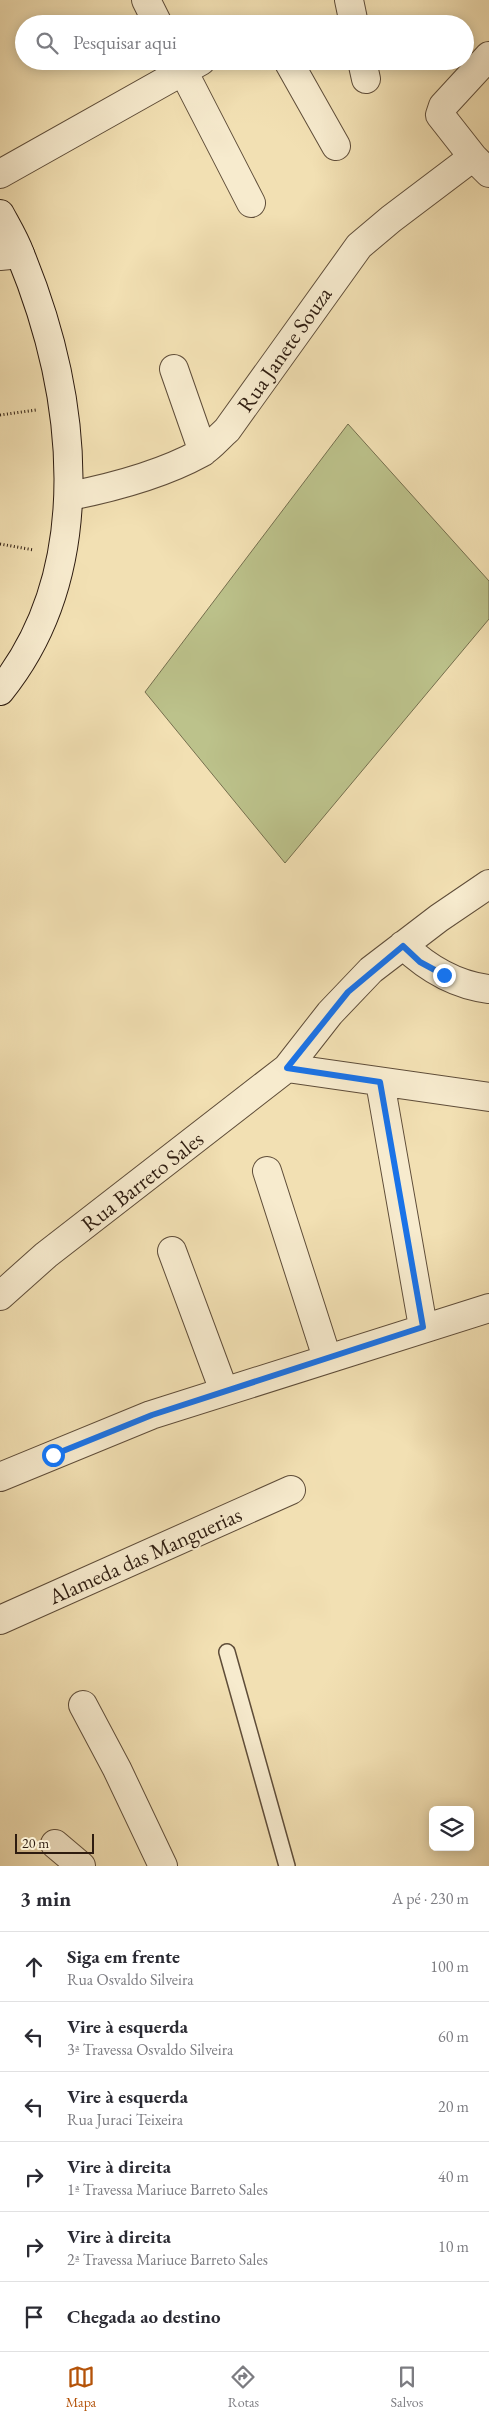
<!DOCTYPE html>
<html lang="pt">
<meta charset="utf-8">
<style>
body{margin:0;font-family:"EB Garamond",serif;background:#f7f7f7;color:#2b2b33}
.controls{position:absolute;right:15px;bottom:15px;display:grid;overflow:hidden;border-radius:8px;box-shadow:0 2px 12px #0003}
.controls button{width:45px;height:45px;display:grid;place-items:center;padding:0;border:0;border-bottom:1px solid #e1e1e2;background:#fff;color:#2b2b33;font:25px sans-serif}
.scale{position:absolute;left:15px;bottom:12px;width:79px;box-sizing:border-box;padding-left:5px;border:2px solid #2e1c10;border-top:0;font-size:14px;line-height:18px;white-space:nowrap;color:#2e1c10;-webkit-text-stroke:4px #f7ebce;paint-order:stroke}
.stop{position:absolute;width:15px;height:15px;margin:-11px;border:4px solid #1a73e8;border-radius:50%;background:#fff}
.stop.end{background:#1a73e8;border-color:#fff;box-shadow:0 1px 5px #0008}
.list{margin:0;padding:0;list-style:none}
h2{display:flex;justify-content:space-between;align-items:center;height:65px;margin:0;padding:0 20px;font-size:21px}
h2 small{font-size:16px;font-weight:400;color:#7c7c81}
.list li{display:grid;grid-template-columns:32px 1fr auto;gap:15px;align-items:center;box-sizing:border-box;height:70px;padding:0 20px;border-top:1px solid #e1e1e2}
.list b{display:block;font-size:19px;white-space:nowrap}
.list p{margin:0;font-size:16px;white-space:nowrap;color:#7c7c81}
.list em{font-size:16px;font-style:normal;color:#7c7c81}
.icon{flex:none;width:28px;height:28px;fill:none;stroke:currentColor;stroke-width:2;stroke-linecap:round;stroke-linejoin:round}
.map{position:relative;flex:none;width:489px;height:1866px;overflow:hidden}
.search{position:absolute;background:#fff;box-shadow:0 2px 12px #0003;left:15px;right:15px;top:15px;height:55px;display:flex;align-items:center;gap:12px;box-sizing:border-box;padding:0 18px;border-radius:28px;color:#7c7c81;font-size:19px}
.sheet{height:485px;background:#fff}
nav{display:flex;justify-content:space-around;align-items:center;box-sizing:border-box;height:70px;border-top:1px solid #e1e1e2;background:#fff;font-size:14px;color:#7c7c81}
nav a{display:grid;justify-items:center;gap:2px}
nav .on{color:#b45309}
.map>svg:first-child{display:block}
.green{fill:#bcc28b;stroke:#756f4e}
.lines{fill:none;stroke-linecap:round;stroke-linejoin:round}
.lane-casing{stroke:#5f4d39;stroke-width:18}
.street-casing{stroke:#5f4d39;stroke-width:30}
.secondary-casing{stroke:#2e1c10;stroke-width:30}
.path{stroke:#2e1c10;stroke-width:3;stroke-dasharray:1 2.5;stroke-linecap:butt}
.lane{stroke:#f7ebce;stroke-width:15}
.street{stroke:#f7ebce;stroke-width:28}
.secondary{stroke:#f7ebce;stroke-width:28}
.route{stroke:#1a73e8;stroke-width:6}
.labels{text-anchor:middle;stroke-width:4;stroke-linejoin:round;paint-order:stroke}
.street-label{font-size:22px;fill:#2e1c10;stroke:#f7ebce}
</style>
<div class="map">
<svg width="489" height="1866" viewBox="0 0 489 1866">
<rect width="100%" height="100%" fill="#f2e0b3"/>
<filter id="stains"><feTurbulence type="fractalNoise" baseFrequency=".004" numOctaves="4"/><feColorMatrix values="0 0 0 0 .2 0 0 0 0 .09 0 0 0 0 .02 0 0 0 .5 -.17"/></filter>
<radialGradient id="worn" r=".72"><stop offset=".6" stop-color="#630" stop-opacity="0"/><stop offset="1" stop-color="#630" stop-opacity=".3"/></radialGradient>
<path class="green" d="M 348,424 L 489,581 L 489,619 L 285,863 L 145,692 Z"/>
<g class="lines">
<defs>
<path id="lane" d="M 227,1652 L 287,1866"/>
<path id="street" d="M 146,0 L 158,24
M 349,0 L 354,24
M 489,56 L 443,106 L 440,115 L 473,157 L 489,173
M 178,61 L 251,203
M 288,61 L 336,146
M 362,61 L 366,79
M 0,174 L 201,61
M 0,256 L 20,254
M 174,369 L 203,452
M 70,496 C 115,487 161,475 201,453 C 210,448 219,437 227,430 L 359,246 L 391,219 L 473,157
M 403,945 C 427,968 455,985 489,989
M 287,1068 L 489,1097
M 380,1082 L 423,1327
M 267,1171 L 327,1358
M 172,1251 L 224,1391
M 0,1296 L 46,1255 L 287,1068 L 330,1013 L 371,970 L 439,918 L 489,884
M 0,1477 L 151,1415 L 489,1308
M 0,1620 L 291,1490
M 83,1705 L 117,1769 L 163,1866
M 55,1844 L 81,1866"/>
<path id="secondary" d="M 0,214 C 7,227 15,240 20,254 C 77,392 99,568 0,691"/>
</defs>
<use href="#lane" class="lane-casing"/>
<use href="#street" class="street-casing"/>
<use href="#secondary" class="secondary-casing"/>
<path class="path" d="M 0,415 L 36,410
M 0,544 L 34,550"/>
<use href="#lane" class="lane"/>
<use href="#street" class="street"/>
<use href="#secondary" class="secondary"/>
</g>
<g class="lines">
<path class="route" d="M 53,1455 L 152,1415 L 423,1327 L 380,1082 L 287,1068 L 348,992 L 403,946 L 420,962 L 444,975"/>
</g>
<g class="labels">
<g class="street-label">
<text transform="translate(284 349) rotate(-55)" y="8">Rua Janete Souza</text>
<text transform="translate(142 1181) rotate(-38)" y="8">Rua Barreto Sales</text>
<text transform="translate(145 1555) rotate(-24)" y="8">Alameda das Manguerias</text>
</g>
</g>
<rect width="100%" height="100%" filter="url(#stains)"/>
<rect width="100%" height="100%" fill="url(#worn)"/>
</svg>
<div class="controls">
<button><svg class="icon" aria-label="layers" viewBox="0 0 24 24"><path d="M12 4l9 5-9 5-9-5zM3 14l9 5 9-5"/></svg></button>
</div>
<div class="scale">20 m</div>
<div class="stop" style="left:53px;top:1455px"></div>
<div class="stop end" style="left:444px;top:975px"></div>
<div class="search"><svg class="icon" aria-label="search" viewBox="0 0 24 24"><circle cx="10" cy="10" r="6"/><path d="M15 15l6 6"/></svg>Pesquisar aqui</div>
</div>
<section class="sheet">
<h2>3 min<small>A pé · 230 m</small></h2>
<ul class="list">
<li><svg class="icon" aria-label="ahead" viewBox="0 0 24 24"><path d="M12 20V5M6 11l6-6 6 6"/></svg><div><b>Siga em frente</b><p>Rua Osvaldo Silveira</p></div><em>100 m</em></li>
<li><svg class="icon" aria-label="left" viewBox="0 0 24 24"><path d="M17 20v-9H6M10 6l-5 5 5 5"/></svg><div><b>Vire à esquerda</b><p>3ª Travessa Osvaldo Silveira</p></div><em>60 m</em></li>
<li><svg class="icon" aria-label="left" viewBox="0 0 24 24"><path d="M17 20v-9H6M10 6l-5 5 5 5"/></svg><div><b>Vire à esquerda</b><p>Rua Juraci Teixeira</p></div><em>20 m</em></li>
<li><svg class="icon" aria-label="right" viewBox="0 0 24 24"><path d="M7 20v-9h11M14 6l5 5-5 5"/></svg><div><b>Vire à direita</b><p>1ª Travessa Mariuce Barreto Sales</p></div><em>40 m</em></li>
<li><svg class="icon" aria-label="right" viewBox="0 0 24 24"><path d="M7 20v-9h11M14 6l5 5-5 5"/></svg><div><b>Vire à direita</b><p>2ª Travessa Mariuce Barreto Sales</p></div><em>10 m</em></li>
<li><svg class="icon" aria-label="arrive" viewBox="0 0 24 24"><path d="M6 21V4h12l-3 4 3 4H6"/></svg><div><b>Chegada ao destino</b></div></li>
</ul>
</section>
<nav>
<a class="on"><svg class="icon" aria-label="map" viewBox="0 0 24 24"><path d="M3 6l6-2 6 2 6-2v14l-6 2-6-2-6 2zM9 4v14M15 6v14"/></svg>Mapa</a>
<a><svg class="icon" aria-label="directions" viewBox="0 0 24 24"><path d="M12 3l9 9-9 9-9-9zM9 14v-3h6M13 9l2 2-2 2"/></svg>Rotas</a>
<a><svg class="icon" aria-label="saved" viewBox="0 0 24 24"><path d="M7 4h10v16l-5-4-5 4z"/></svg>Salvos</a>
</nav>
